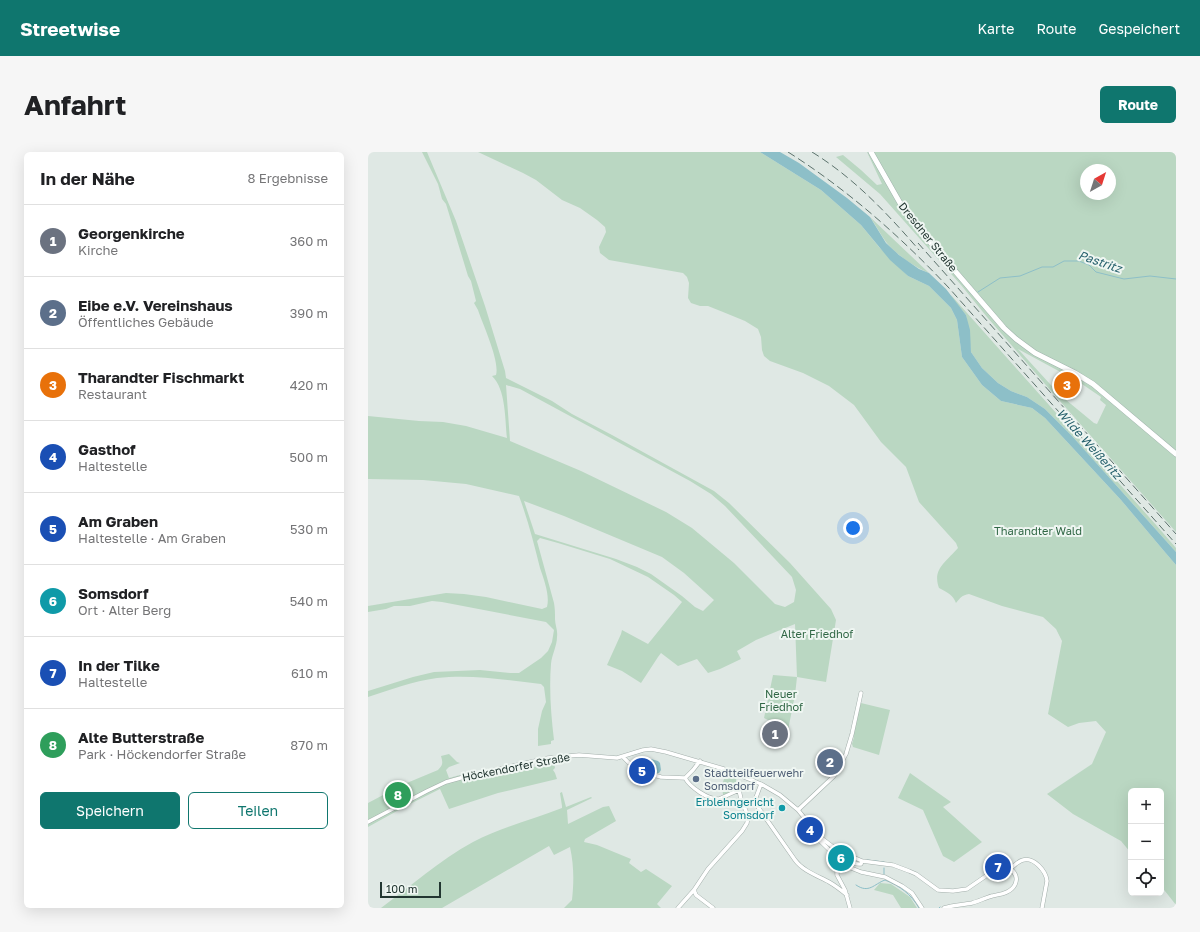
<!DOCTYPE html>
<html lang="de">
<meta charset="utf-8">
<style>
body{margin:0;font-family:"Golos Text",sans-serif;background:#f6f6f6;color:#202124}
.controls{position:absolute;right:12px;bottom:12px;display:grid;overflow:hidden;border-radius:6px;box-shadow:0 4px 16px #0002}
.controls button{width:36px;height:36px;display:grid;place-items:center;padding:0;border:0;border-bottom:1px solid #e0e0e0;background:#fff;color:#202124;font:20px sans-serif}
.compass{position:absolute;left:712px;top:12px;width:36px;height:36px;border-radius:50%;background:#fff;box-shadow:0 4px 16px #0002;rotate:39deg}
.scale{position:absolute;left:12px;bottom:10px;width:61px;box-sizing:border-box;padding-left:4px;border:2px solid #223631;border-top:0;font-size:11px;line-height:14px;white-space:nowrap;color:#223631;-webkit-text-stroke:3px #eff6f2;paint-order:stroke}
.you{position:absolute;left:485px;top:376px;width:14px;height:14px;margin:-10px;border:3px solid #fff;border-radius:50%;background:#1a73e8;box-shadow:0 0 0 6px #1a73e833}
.badge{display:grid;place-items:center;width:26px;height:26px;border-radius:50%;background:#0f766e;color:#fff;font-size:13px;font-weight:700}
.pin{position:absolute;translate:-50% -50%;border:2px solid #fff;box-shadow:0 1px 4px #0006}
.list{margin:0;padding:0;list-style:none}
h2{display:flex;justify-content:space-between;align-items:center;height:52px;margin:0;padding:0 16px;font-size:17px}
h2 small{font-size:13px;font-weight:400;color:#757577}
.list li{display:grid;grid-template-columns:26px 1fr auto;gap:12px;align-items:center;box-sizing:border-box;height:72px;padding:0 16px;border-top:1px solid #e0e0e0}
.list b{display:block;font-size:15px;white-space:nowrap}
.list p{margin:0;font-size:13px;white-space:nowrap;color:#757577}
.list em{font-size:13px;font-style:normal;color:#757577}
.actions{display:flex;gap:8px;padding:12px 16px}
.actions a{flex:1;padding:9px 0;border:1px solid #0f766e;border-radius:6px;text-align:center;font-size:14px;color:#0f766e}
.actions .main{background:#0f766e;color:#fff}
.icon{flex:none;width:22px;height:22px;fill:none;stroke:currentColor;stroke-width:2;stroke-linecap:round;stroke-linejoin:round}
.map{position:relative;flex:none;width:808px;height:756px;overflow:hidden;border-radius:6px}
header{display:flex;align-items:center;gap:24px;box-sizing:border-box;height:56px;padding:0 20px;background:#0f766e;color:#fff}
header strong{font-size:19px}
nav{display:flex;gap:22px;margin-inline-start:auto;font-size:14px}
.intro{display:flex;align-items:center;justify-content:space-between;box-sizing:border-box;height:96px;padding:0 24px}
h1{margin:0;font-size:28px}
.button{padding:10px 18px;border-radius:6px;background:#0f766e;color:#fff;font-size:14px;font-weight:700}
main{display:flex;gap:24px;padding:0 24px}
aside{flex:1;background:#fff;border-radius:6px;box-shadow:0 4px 16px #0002}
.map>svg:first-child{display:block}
.green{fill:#bad7c2;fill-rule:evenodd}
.water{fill:#8dbfc8}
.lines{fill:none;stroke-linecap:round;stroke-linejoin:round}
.stream{stroke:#8dbfc8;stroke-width:1}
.street-casing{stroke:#a3afab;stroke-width:4.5}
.secondary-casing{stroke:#a0b3ac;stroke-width:6}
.street{stroke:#fff;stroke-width:3.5}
.secondary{stroke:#fff;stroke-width:5}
.rail{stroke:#5c726c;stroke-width:1;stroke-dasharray:8 4;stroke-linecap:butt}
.service-dot{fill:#5c6f8a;stroke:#eff6f2;stroke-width:1.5}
.culture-dot{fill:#0f9aa8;stroke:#eff6f2;stroke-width:1.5}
.labels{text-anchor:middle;stroke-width:4;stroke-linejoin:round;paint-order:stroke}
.street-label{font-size:11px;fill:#223631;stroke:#eff6f2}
.park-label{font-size:11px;fill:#316846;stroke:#eff6f2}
.service-label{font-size:11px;fill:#4e5e75;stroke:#eff6f2;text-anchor:start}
.culture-label{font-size:11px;fill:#0d838f;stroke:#eff6f2;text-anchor:end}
.water-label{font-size:12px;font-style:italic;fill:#245f6b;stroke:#eff6f2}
</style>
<header>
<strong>Streetwise</strong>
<nav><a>Karte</a><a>Route</a><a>Gespeichert</a></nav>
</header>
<div class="intro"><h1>Anfahrt</h1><a class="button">Route</a></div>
<main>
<aside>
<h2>In der Nähe<small>8 Ergebnisse</small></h2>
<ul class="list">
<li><span class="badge" style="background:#6b7280">1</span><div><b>Georgenkirche</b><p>Kirche</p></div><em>360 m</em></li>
<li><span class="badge" style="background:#5c6f8a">2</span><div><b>Eibe e.V. Vereinshaus</b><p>Öffentliches Gebäude</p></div><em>390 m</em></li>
<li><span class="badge" style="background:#e8710a">3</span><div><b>Tharandter Fischmarkt</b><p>Restaurant</p></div><em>420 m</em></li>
<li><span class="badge" style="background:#1a4fb4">4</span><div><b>Gasthof</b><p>Haltestelle</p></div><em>500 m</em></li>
<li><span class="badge" style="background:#1a4fb4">5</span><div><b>Am Graben</b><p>Haltestelle · Am Graben</p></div><em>530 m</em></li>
<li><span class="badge" style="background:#0f9aa8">6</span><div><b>Somsdorf</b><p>Ort · Alter Berg</p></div><em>540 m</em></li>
<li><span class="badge" style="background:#1a4fb4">7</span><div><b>In der Tilke</b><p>Haltestelle</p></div><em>610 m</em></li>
<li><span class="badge" style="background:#2e9e5b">8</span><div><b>Alte Butterstraße</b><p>Park · Höckendorfer Straße</p></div><em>870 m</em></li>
</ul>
<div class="actions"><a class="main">Speichern</a><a>Teilen</a></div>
</aside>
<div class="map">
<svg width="808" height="756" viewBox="0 0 808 756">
<rect width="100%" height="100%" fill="#dfe8e4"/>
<path class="green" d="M 54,0 L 59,0 L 88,69 L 117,154 L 137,219 L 138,226 L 184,249 L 204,262 L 244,283 L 346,339 L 361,351 L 422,411 L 463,457 L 468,468 L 458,530 L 429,525 L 427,543 L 420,578 L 396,566 L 405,523 L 429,525 L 427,472 L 388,488 L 369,499 L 373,507 L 352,517 L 340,521 L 329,507 L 310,514 L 293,501 L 290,505 L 273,531 L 254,519 L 239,513 L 253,482 L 254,478 L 280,492 L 314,450 L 306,443 L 280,425 L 242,407 L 190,391 L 172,386 L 169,389 L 186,451 C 187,457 187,461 187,467 C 187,473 190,478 189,485 C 189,494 184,502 183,512 C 181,537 183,563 186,588 L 183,589 L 183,592 L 170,594 L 170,577 L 174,559 L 178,550 L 176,535 L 173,532 C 139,528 103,522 69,526 C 45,529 22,538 0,545 L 0,539 L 45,525 L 66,520 L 112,518 L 142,521 L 151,521 L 173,506 L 180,499 L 184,490 L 186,478 L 178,470 L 74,450 L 64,449 L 42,454 L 26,454 L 18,457 L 0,460 L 0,454 L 78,441 L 96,442 L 118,445 L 174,457 L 179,455 C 182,443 176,428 172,416 C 166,392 160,368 151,344 L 98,332 L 55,328 L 0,327 L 0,264 L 51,269 L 75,270 L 98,274 L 139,286 C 137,268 138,237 124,224 L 128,223 C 132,209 115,173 110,158 L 106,151 L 108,149 L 103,129 L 100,124 L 78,52 L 74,47 L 70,32 ZM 138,233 L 152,237 L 322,329 L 343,342 L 357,354 L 424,425 L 428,438 L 426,450 L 417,455 L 407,452 L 366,411 L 324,376 L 298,360 L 213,319 L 142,289 ZM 156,349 L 196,364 L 294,405 L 316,421 L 346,448 L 335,459 L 327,455 L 314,444 L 283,422 L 269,415 L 248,407 L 167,382 Z
M 110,0 L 392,0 L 453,38 L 493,73 L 511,95 L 540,124 L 561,134 L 583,156 L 589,168 L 594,205 L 614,233 L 633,249 L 664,256 L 677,266 L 753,348 L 796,399 L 808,413 L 808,753 L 793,734 L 793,639 L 763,639 L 763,701 L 753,689 L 705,662 L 679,642 L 724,612 L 738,580 L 728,569 L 711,571 L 700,575 L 680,562 L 694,489 L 688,477 L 675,465 L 634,454 L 601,442 C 594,443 592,446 588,451 C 585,443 579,440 571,436 C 564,417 578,410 590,396 L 588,391 L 551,350 L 538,315 L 513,290 L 486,253 L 461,234 L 435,221 L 402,209 L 396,204 L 394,198 L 393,185 L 390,177 L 377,169 L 355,160 L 340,154 L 332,154 L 323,151 L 320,146 L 321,131 L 319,125 L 315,121 L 241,108 L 232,101 L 231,95 L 238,80 L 237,75 L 229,68 L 212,56 L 194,48 L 168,28 L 155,21 Z
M 499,0 L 808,0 L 808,380 L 683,239 L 619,165 L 593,133 L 512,42 L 468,5 L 475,3 L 493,18 L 509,33 L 514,32 ZM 718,18 L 742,18 L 742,42 L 718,42 ZM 650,197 L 711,230 L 733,245 L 732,248 L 738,253 L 729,272 L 726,271 L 692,243 Z
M 502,65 L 561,121 C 548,116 526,101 518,90 C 512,82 508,73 502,65 Z
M 583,143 L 789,374 L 808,396 L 808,400 L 704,284 L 677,257 L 659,245 L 643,239 L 630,231 L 614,216 L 603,200 L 598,163 L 585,147 Z
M 493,551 L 522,558 L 511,603 L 485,595 L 484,592 L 486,585 L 485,579 Z
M 81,602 L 89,610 L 92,611 L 81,615 L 78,618 L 81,626 L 92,623 L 94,629 L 186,611 L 187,616 L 185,618 L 187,621 L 189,627 L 130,641 L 81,657 L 72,637 L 38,654 L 0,675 L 0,651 L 34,633 L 70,618 C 75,613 75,611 73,604 Z
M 354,621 L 368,625 L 369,637 L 355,643 L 354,633 L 356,627 L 354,622 Z
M 542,621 L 583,650 L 575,655 L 614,690 L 586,710 L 575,704 L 555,658 L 530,646 Z
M 194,640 L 198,655 L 223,645 L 224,646 L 199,658 L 200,672 L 235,655 L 241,654 L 248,669 L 217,687 L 216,690 L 229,693 L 263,707 L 261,711 L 273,720 L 278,717 L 304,734 L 289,752 L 293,756 L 196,756 L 204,748 C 206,729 206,714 202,695 L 186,703 L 181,694 L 74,756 L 13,756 C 43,734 72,708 105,690 C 133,675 164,668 194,656 L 194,654 L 192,641 Z
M 512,731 L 523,732 L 542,745 L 549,756 L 533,756 L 525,743 L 506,738 Z"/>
<path class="water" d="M 392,0 L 412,0 L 431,11 L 479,46 L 502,65 L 518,91 L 531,103 L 551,117 L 561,121 L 578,137 L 598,163 L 602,178 L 603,200 L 614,216 L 630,231 L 643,239 L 659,245 L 677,257 L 704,284 L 808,400 L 808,413 L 796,399 L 753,348 L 677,266 L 664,256 L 633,249 L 614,233 L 594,205 L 589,168 L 583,156 L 561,134 L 540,124 L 522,108 L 493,73 L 453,38 Z
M 283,607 L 290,609 L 292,611 L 293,618 L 291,621 L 285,621 L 272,614 L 276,610 Z"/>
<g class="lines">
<path class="stream" d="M 610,140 L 632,126 L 652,124 L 674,115 L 685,115 L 696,109 L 711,109 L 721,113 L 728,120 L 756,127 L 782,124 L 808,127
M 499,708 L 516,710
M 516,716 L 516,722
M 472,717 L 475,720
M 488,733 C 501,742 506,732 517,728 C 532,734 543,742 551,756
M 571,756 L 572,755"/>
<defs>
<path id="street" d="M 255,605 L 261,611 L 282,622 L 293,625 L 317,626 L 325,618 L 332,609
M 317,626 C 322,635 340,648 351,647 L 371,638
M 393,632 L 387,648 L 390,655 L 427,708 C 435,719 450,724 461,730 C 468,734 473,738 479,743
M 430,658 L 466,624 L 478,602 L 484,582 L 493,541
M 0,670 L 59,639 L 78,630 L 96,625 L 180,606 L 211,603 L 249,606 L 275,598 L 283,597 L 298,600 L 356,617 L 393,632 L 412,643 L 430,658 L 452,685 L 469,698 L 494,709 L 525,713 L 541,719 L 548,722 L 570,738 L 585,739 L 599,737 L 631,715 C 649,713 655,732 639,740 C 635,742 629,743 624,744 C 617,746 611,749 604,751 C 595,753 585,753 576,756
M 450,687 L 478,714 L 493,720 L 517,725 L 534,734 L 544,741 L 554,756
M 642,717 C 646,714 650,709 655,708 C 666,705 678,719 679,729 L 674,756
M 326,738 L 328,743 L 345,756
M 310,756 L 326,738 L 340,717 L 374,679 L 379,671 L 380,664 L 373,647 L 371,638 L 383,633 L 385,628
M 482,756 L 477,738 L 469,723 L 469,717 L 473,710 C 480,709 487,713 493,712 L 494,709"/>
<path id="secondary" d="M 503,0 L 532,51 L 544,69 L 636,176 L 648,187 L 667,201 L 707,221 L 725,232 L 808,302"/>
</defs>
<use href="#street" class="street-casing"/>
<use href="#secondary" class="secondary-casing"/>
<use href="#street" class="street"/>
<use href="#secondary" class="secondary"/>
<path class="rail" d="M 420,0 C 480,38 533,85 581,136 L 808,392
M 444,0 C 486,26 519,61 551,98
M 550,91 L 808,382"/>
</g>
<circle class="service-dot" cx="328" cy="627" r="4"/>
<circle class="culture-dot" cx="414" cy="656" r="4"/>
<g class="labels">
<g class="street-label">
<text transform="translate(560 85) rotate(51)" y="4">Dresdner Straße</text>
<text transform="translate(148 615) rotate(-11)" y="4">Höckendorfer Straße</text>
</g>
<g class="park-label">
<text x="670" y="383">Tharandter Wald</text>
<text x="449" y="486">Alter Friedhof</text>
<text x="413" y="546">Neuer<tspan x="413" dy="13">Friedhof</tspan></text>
</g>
<g class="service-label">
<text x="336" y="625">Stadtteilfeuerwehr<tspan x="336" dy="13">Somsdorf</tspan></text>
</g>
<g class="culture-label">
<text x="406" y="654">Erblehngericht<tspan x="406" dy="13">Somsdorf</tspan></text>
</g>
<g class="water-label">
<text transform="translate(732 110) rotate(19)" y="4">Pastritz</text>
<text transform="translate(721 292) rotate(48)" y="4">Wilde Weißeritz</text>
</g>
</g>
</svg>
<div class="controls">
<button>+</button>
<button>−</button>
<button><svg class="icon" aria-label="locate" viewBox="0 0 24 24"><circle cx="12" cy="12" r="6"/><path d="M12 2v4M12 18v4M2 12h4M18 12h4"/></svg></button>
</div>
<svg class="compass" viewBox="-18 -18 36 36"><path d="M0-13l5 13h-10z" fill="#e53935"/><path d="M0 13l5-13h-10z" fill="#757577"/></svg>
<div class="scale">100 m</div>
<div class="you"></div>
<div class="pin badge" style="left:407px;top:582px;background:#6b7280">1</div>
<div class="pin badge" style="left:462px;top:610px;background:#5c6f8a">2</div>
<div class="pin badge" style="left:699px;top:233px;background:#e8710a">3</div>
<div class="pin badge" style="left:442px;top:678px;background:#1a4fb4">4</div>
<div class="pin badge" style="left:274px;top:619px;background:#1a4fb4">5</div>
<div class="pin badge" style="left:473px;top:706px;background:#0f9aa8">6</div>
<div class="pin badge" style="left:630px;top:715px;background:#1a4fb4">7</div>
<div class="pin badge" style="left:30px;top:643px;background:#2e9e5b">8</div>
</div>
</main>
